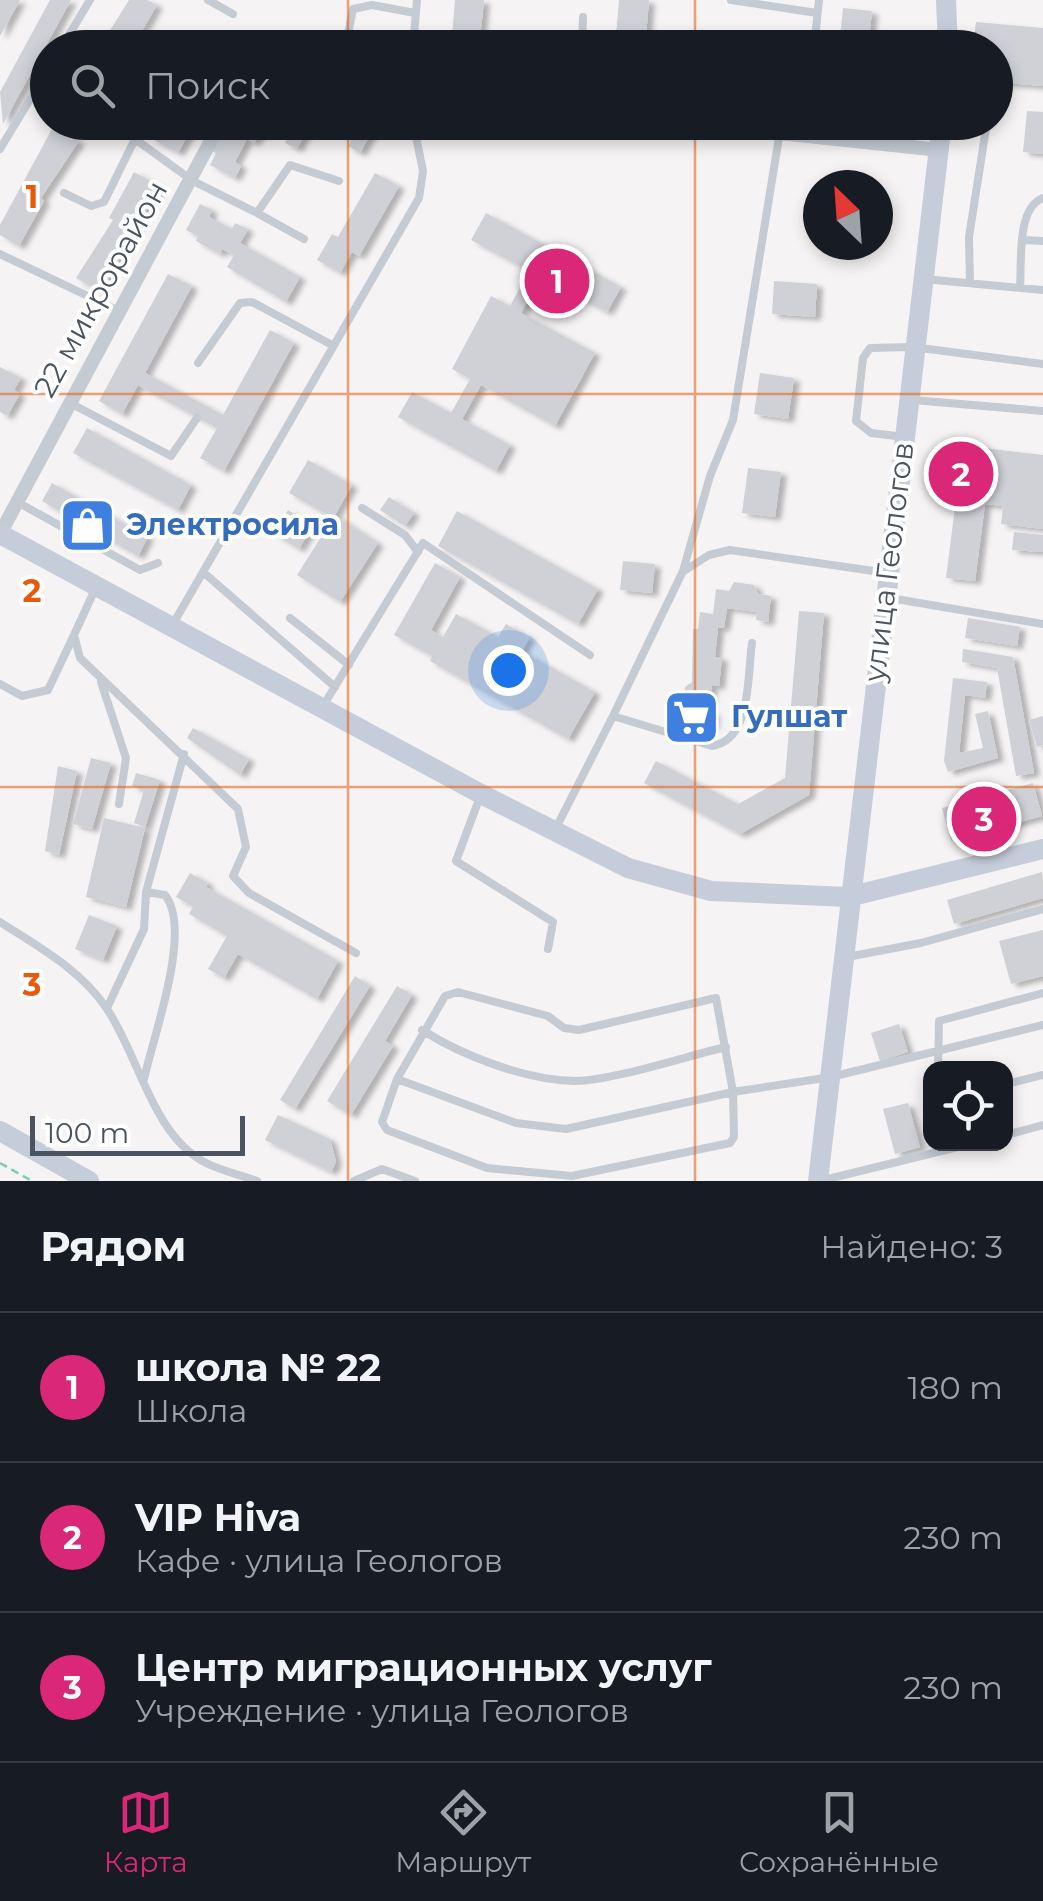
<!DOCTYPE html>
<html lang="ru">
<meta charset="utf-8">
<style>
body{margin:0;font-family:Montserrat,sans-serif;background:#242831;color:#f1f3f6}
.controls{position:absolute;right:30px;bottom:30px;display:grid;overflow:hidden;border-radius:20px;box-shadow:0 5px 15px #0003}
.controls button{width:90px;height:90px;display:grid;place-items:center;padding:0;border:0;border-bottom:2px solid #363941;background:#171b24;color:#f1f3f6;font:50px sans-serif}
.compass{position:absolute;left:803px;top:170px;width:90px;height:90px;border-radius:50%;background:#171b24;box-shadow:0 5px 15px #0003;rotate:335deg}
.scale{position:absolute;left:30px;bottom:25px;width:215px;box-sizing:border-box;padding-left:10px;border:5px solid #4a5360;border-top:0;font-size:28px;line-height:35px;white-space:nowrap;color:#4a5360;-webkit-text-stroke:8px #fff;paint-order:stroke}
.you{position:absolute;left:508px;top:670px;width:35px;height:35px;margin:-25px;border:8px solid #fff;border-radius:50%;background:#1a73e8;box-shadow:0 0 0 15px #1a73e833}
.badge{display:grid;place-items:center;width:65px;height:65px;border-radius:50%;background:#db2777;color:#fff;font-size:32px;font-weight:700}
.pin{position:absolute;translate:-50% -50%;border:5px solid #fff;box-shadow:0 2px 10px #0006}
.list{margin:0;padding:0;list-style:none}
h2{display:flex;justify-content:space-between;align-items:center;height:130px;margin:0;padding:0 40px;font-size:42px}
h2 small{font-size:32px;font-weight:400;color:#9ea1a6}
.list li{display:grid;grid-template-columns:65px 1fr auto;gap:30px;align-items:center;box-sizing:border-box;height:150px;padding:0 40px;border-top:2px solid #363941}
.list b{display:block;font-size:38px;white-space:nowrap}
.list p{margin:0;font-size:32px;white-space:nowrap;color:#9ea1a6}
.list em{font-size:32px;font-style:normal;color:#9ea1a6}
.icon{flex:none;width:55px;height:55px;fill:none;stroke:currentColor;stroke-width:2;stroke-linecap:round;stroke-linejoin:round}
.map{position:relative;flex:none;width:1043px;height:1181px;overflow:hidden}
.search{position:absolute;background:#171b24;box-shadow:0 5px 15px #0003;left:30px;right:30px;top:30px;height:110px;display:flex;align-items:center;gap:25px;box-sizing:border-box;padding:0 35px;border-radius:55px;color:#9ea1a6;font-size:38px}
.sheet{height:580px;background:#171b24}
nav{display:flex;justify-content:space-around;align-items:center;box-sizing:border-box;height:140px;border-top:2px solid #363941;background:#171b24;font-size:28px;color:#9ea1a6}
nav a{display:grid;justify-items:center;gap:5px}
nav .on{color:#db2777}
.map>svg:first-child{display:block}
.building{fill:#cfd1d7;filter:url(#shadow)}
.lines{fill:none;stroke-linecap:round;stroke-linejoin:round}
.path{stroke:#7bceaf;stroke-width:2.5;stroke-dasharray:8 5;stroke-linecap:butt}
.lane{stroke:#c4cbd3;stroke-width:8}
.street{stroke:#c4cbd3;stroke-width:14}
.secondary{stroke:#c6cdda;stroke-width:20}
.grid{fill:none;stroke:#e8590c;stroke-width:2.5;stroke-opacity:0.55}
.labels{text-anchor:middle;stroke-width:8;stroke-linejoin:round;paint-order:stroke}
.street-label{font-size:30px;fill:#4a5360;stroke:#fff}
.shop-label{font-size:30px;font-weight:bold;fill:#366cbe;stroke:#fff;text-anchor:start}
.grid-label{font-size:32px;text-anchor:middle;font-weight:bold;fill:#e8590c;stroke:#fff;stroke-width:8;stroke-linejoin:round;paint-order:stroke}
</style>
<div class="map">
<svg width="1043" height="1181" viewBox="0 0 1043 1181">
<defs>
<filter id="shadow"><feDropShadow dx="6" dy="3.5" stdDeviation="2.5" flood-color="#0004"/></filter>
</defs>
<rect width="100%" height="100%" fill="#f5f3f3"/>
<path class="building" d="M 0,0 L 20,0 L 0,36 Z
M 50,0 L 71,0 L 3,124 L 0,92 Z
M 129,0 L 147,0 L 157,5 L 132,48 L 99,48 Z
M 455,0 L 484,0 L 479,48 L 451,48 Z
M 619,0 L 649,0 L 645,48 L 615,48 Z
M 843,8 L 872,11 L 868,48 L 839,48 Z
M 976,22 L 1043,28 L 1043,86 L 996,82 L 996,48 L 973,48 Z
M 275,40 L 332,45 L 332,48 L 274,48 Z
M 1027,111 L 1043,112 L 1043,154 L 1023,152 Z
M 161,122 L 195,122 L 178,153 L 152,139 Z
M 233,122 L 249,125 L 250,122 L 310,124 L 297,149 L 285,143 L 289,136 L 265,124 L 254,143 L 247,139 L 235,162 L 241,166 L 235,178 L 210,165 L 216,153 L 210,150 L 223,126 L 229,130 Z
M 316,122 L 364,122 L 374,128 L 360,153 L 348,146 L 352,139 L 329,127 L 326,133 L 313,126 Z
M 53,127 L 79,141 L 41,198 L 44,201 L 19,246 L 0,235 L 0,225 Z
M 134,172 L 160,186 L 101,292 L 76,278 L 113,220 L 109,218 Z
M 375,173 L 399,186 L 359,256 L 352,252 L 340,273 L 317,260 L 332,234 L 338,237 Z
M 200,204 L 212,210 L 209,217 L 232,229 L 235,223 L 248,229 L 240,243 L 300,277 L 286,302 L 227,267 L 234,255 L 222,249 L 220,254 L 196,241 L 198,236 L 186,230 Z
M 486,213 L 621,287 L 607,312 L 541,277 L 521,313 L 595,353 L 555,426 L 481,385 L 462,419 L 510,445 L 496,471 L 398,417 L 412,392 L 451,413 L 470,379 L 452,369 L 491,296 L 510,306 L 529,271 L 471,240 Z
M 168,274 L 192,286 L 145,373 L 223,415 L 270,330 L 294,343 L 224,471 L 200,458 L 217,428 L 138,385 L 122,414 L 99,401 Z
M 774,281 L 817,284 L 815,317 L 772,314 Z
M 0,367 L 21,378 L 14,390 L 20,394 L 7,416 L 0,412 Z
M 760,373 L 794,378 L 788,419 L 754,414 Z
M 87,428 L 191,485 L 178,510 L 73,453 Z
M 975,447 L 1043,455 L 1043,529 L 1001,524 L 1003,506 L 985,504 L 975,581 L 946,578 L 956,499 L 968,501 Z
M 308,460 L 352,485 L 335,515 L 378,543 L 340,602 L 297,575 L 333,518 L 289,493 Z
M 748,468 L 781,472 L 775,517 L 742,513 Z
M 52,483 L 148,537 L 138,556 L 42,501 Z
M 389,497 L 414,513 L 405,526 L 380,510 Z
M 288,510 L 313,525 L 299,549 L 274,534 Z
M 457,511 L 598,589 L 578,624 L 438,546 Z
M 1014,532 L 1043,535 L 1043,552 L 1012,550 Z
M 623,561 L 655,564 L 652,593 L 620,590 Z
M 435,563 L 460,577 L 431,630 L 443,637 L 456,614 L 498,637 L 506,624 L 530,637 L 522,651 L 595,692 L 568,739 L 430,661 L 432,656 L 394,635 Z
M 734,582 L 754,585 L 758,594 L 771,596 L 768,622 L 756,620 L 757,612 L 727,608 L 724,628 L 718,627 L 715,657 L 722,657 L 719,686 L 712,685 L 708,711 L 714,712 L 713,726 L 687,723 L 689,709 L 683,703 L 685,687 L 692,682 L 693,629 L 698,629 L 700,612 L 713,614 L 716,589 L 729,591 Z
M 799,611 L 824,613 L 809,795 L 740,834 L 644,783 L 656,761 L 738,804 L 785,778 Z
M 968,618 L 1020,627 L 1017,646 L 965,638 Z
M 963,649 L 1013,657 L 1034,773 L 1016,776 L 997,668 L 962,662 Z
M 953,678 L 987,682 L 985,698 L 965,695 L 959,753 L 983,748 L 975,714 L 988,711 L 998,758 L 948,772 L 944,761 Z
M 1043,716 L 1043,745 L 1037,747 L 1029,720 Z
M 193,728 L 249,759 L 240,775 L 187,738 Z
M 91,758 L 111,763 L 92,829 L 73,824 Z
M 58,766 L 77,771 L 59,855 L 45,851 Z
M 136,773 L 160,780 L 145,827 L 134,823 L 144,790 L 132,786 Z
M 1033,783 L 1042,816 L 951,841 L 942,808 Z
M 104,818 L 145,828 L 126,907 L 86,897 Z
M 1042,872 L 1043,898 L 954,924 L 947,900 Z
M 190,873 L 208,883 L 206,887 L 338,961 L 317,999 L 238,954 L 224,978 L 208,969 L 227,936 L 189,914 L 193,907 L 176,897 Z
M 89,915 L 117,926 L 103,960 L 75,949 Z
M 1043,930 L 1043,976 L 1011,984 L 999,941 Z
M 355,976 L 370,986 L 295,1109 L 280,1100 Z
M 397,986 L 412,995 L 385,1041 L 393,1046 L 351,1115 L 327,1101 Z
M 899,1024 L 908,1052 L 880,1061 L 871,1033 Z
M 908,1103 L 920,1147 L 895,1154 L 883,1109 Z
M 278,1115 L 330,1139 L 336,1162 L 331,1172 L 265,1140 Z"/>
<g class="lines">
<path class="path" d="M 0,1163 L 32,1181"/>
<path class="lane" d="M 208,0 L 233,14
M 731,0 L 817,13
M 347,39 L 353,9 L 372,5 L 415,13
M 61,48 L 90,0
M 413,48 L 417,0
M 582,48 L 583,17
M 814,48 L 819,0
M 807,134 L 808,122
M 135,139 L 143,122
M 0,149 L 48,70
M 64,193 L 91,206 L 104,202 L 135,139 L 193,181 L 257,213 L 290,165 L 339,181
M 257,213 L 304,239
M 1024,240 L 1043,241
M 0,254 L 121,312
M 924,279 L 1043,290
M 970,283 L 969,237 L 987,122
M 1020,288 C 1022,263 1016,208 1043,198
M 198,363 L 240,303 L 252,302 L 332,345
M 913,400 L 1043,411
M 68,402 L 171,456 L 197,418
M 904,437 L 871,433 L 856,421 L 863,358 L 870,348 L 913,347 L 1043,364
M 19,503 L 140,570 L 158,563
M 362,508 L 405,535 L 418,552
M 684,571 L 709,555 L 730,550 L 887,573
M 203,572 L 335,687
M 96,587 L 74,635 L 80,658 L 238,809 L 246,847 L 233,876 L 249,893 L 356,953
M 890,598 L 1043,624
M 290,618 L 349,665
M 173,624 L 419,198 L 423,171 L 413,122
M 101,682 L 126,758 L 119,804
M 0,684 L 22,696 L 48,690 L 74,635
M 323,706 L 423,543 L 590,655
M 613,716 L 683,571 L 710,476 L 733,420 L 780,131
M 481,794 L 456,861 L 553,922 L 548,949
M 556,828 L 613,716 L 712,746 C 752,740 747,677 752,643
M 0,922 C 39,947 81,970 107,1009 C 139,1056 152,1135 206,1163 C 222,1171 241,1175 257,1181
M 847,957 L 921,943 L 1043,909
M 107,1008 L 144,929 L 146,892 L 184,754
M 422,1030 C 463,1056 525,1080 575,1081 C 611,1081 687,1056 726,1047
M 938,1068 L 939,1021 L 1043,993
M 144,1079 C 153,1037 193,930 165,895 L 146,892
M 397,1079 L 516,1123 L 566,1129 L 733,1092 L 716,998 L 579,1030 L 564,1028 L 548,1016 L 458,992 L 445,996 L 397,1079 L 382,1122 L 387,1130 L 487,1168 L 572,1176 L 730,1143 L 734,1137 L 733,1092 L 831,1077 L 1043,1025
M 1006,1084 L 1043,1075
M 1006,1135 L 1043,1125
M 354,1181 L 382,1169 L 415,1181
M 820,1181 L 970,1144"/>
<path class="street" d="M 676,122 L 940,150
M 0,534 L 221,122"/>
<path class="secondary" d="M 946,0 L 948,48
M 0,534 L 481,794 L 628,868 L 711,891 L 848,897 L 1043,849
M 0,1131 L 89,1181
M 818,1181 L 942,122"/>
</g>
<path class="grid" d="M 348,0 L 348,48M 695,0 L 695,48M 348,122 L 348,1181M 695,122 L 695,1181M 0,394 L 1043,394M 0,787 L 1043,787"/>
<defs>
<symbol id="shop-square" viewBox="-11 -11 22 22"><rect x="-9" y="-9" width="18" height="18" rx="4" fill="#3f7fe0" stroke="#fff"/><path d="M-5-2.5h2.3a2.7 3.5 0 0 1 5.4 0H5L5.5 6h-11ZM-1.5-2.5h3a1.5 2.3 0 0 0-3 0Z" fill="#fff"/></symbol>
<symbol id="supermarket-square" viewBox="-11 -11 22 22"><rect x="-9" y="-9" width="18" height="18" rx="4" fill="#3f7fe0" stroke="#fff"/><path d="M-6-5.5h2.5l.6 2H6L4.5 2H-2.5L-4.4-4H-6ZM-1.5 3.2a1.3 1.3 0 1 0 .1 0ZM3 3.2a1.3 1.3 0 1 0 .1 0Z" fill="#fff"/></symbol>
</defs>
<g fill-rule="evenodd">
<use href="#shop-square" x="56" y="494" width="63" height="63"/>
<use href="#supermarket-square" x="660" y="686" width="63" height="63"/>
</g>
<g class="labels">
<g class="street-label">
<text transform="translate(101 289) rotate(-61)" y="10">22 микрорайон</text>
<text transform="translate(889 562) rotate(-83)" y="10">улица Геологов</text>
</g>
<g class="shop-label">
<text x="126" y="535">Электросила</text>
<text x="731" y="727">Гулшат</text>
</g>
</g>
<g class="grid-label">
<text x="32" y="208">1</text>
<text x="32" y="602">2</text>
<text x="32" y="996">3</text>
</g>
</svg>
<div class="controls">
<button><svg class="icon" aria-label="locate" viewBox="0 0 24 24"><circle cx="12" cy="12" r="6"/><path d="M12 2v4M12 18v4M2 12h4M18 12h4"/></svg></button>
</div>
<svg class="compass" viewBox="-18 -18 36 36"><path d="M0-13l5 13h-10z" fill="#e53935"/><path d="M0 13l5-13h-10z" fill="#9ea1a6"/></svg>
<div class="scale">100 m</div>
<div class="you"></div>
<div class="pin badge" style="left:557px;top:281px">1</div>
<div class="pin badge" style="left:961px;top:474px">2</div>
<div class="pin badge" style="left:984px;top:819px">3</div>
<div class="search"><svg class="icon" aria-label="search" viewBox="0 0 24 24"><circle cx="10" cy="10" r="6"/><path d="M15 15l6 6"/></svg>Поиск</div>
</div>
<section class="sheet">
<h2>Рядом<small>Найдено: 3</small></h2>
<ul class="list">
<li><span class="badge">1</span><div><b>школа № 22</b><p>Школа</p></div><em>180 m</em></li>
<li><span class="badge">2</span><div><b>VIP Hiva</b><p>Кафе · улица Геологов</p></div><em>230 m</em></li>
<li><span class="badge">3</span><div><b>Центр миграционных услуг</b><p>Учреждение · улица Геологов</p></div><em>230 m</em></li>
</ul>
</section>
<nav>
<a class="on"><svg class="icon" aria-label="map" viewBox="0 0 24 24"><path d="M3 6l6-2 6 2 6-2v14l-6 2-6-2-6 2zM9 4v14M15 6v14"/></svg>Карта</a>
<a><svg class="icon" aria-label="directions" viewBox="0 0 24 24"><path d="M12 3l9 9-9 9-9-9zM9 14v-3h6M13 9l2 2-2 2"/></svg>Маршрут</a>
<a><svg class="icon" aria-label="saved" viewBox="0 0 24 24"><path d="M7 4h10v16l-5-4-5 4z"/></svg>Сохранённые</a>
</nav>
